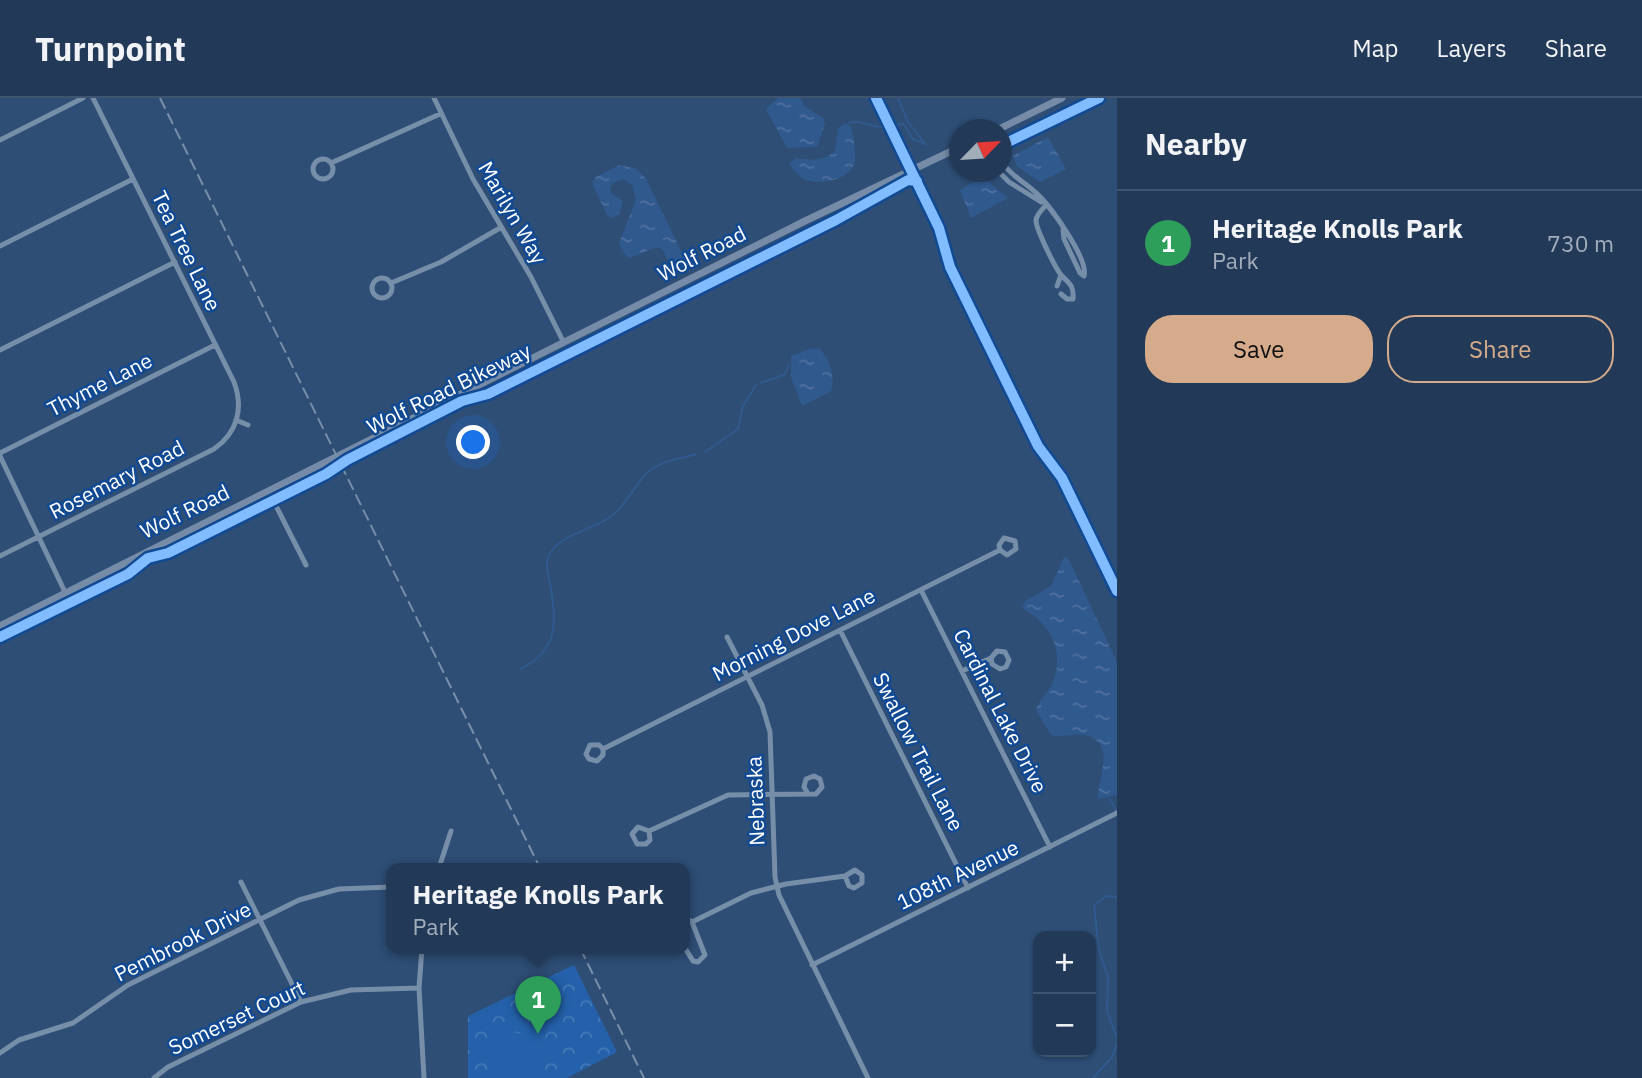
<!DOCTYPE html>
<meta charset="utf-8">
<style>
body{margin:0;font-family:"IBM Plex Sans",sans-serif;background:#2e4561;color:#f1f3f6}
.controls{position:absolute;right:21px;bottom:21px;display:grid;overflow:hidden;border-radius:14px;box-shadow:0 2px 5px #0004}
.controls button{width:63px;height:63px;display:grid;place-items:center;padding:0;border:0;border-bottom:2px solid #3f546e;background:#223a58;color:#f1f3f6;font:35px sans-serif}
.compass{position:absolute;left:949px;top:21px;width:63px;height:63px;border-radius:50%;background:#223a58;box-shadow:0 2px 5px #0004;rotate:65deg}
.you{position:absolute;left:474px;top:345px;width:24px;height:24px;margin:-18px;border:5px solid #fff;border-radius:50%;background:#1a73e8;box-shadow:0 0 0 10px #1a73e833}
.badge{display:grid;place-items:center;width:46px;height:46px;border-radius:50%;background:#d6ab8b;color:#fff;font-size:23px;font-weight:700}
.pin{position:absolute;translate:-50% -58px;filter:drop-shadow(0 2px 4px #0008)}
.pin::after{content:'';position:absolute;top:37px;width:24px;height:21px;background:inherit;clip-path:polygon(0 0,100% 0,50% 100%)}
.popup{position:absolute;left:386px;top:765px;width:304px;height:91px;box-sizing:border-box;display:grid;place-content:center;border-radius:14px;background:#223a58;filter:drop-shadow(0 2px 5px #0005);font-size:23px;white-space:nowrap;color:#a2adba}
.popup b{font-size:26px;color:#f1f3f6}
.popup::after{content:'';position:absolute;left:50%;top:100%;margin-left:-14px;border:14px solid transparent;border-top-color:#223a58}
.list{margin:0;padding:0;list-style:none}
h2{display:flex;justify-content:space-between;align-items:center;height:91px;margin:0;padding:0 28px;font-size:30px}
h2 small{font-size:23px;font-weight:400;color:#a2adba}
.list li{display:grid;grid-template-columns:46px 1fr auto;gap:21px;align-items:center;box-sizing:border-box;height:105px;padding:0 28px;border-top:2px solid #3f546e}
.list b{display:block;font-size:26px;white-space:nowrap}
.list p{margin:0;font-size:23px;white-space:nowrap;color:#a2adba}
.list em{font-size:23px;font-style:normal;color:#a2adba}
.actions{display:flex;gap:14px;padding:21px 28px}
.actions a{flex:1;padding:16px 0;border:2px solid #d6ab8b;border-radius:28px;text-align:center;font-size:24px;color:#d6ab8b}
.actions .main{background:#d6ab8b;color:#111}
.map{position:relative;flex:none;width:1117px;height:980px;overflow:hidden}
header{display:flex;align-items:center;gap:42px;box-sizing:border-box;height:98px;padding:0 35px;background:#223a58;border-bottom:2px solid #3f546e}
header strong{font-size:33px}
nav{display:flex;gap:38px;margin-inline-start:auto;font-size:24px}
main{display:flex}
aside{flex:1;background:#223a58}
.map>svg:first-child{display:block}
.forest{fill:url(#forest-crowns)}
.pitch{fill:#2461aa}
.water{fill:url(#water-ripples)}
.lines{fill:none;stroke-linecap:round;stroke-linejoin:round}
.stream{stroke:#30598e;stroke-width:2}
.minor{stroke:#778ea9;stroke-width:5}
.major{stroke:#758ba7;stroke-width:7}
.rail{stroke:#798ea9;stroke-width:2;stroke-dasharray:12 5;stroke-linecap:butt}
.cycleway-casing{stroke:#114a93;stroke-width:15}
.cycleway{stroke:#80bcff;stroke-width:10}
.labels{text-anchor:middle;stroke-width:5;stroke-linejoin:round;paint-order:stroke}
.street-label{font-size:21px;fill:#fff;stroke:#114a93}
</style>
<header>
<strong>Turnpoint</strong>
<nav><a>Map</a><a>Layers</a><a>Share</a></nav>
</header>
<main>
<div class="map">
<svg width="1117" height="980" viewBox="0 0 1117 980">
<defs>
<pattern id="forest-crowns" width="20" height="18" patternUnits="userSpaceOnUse" patternTransform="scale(1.75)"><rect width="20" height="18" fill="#2461aa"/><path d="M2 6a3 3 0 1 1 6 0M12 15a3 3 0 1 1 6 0" fill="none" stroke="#4579b7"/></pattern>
<pattern id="water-ripples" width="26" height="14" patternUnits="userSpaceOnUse" patternTransform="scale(1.75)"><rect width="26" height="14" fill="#30598e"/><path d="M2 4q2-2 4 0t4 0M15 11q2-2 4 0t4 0" fill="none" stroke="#4f729f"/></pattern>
</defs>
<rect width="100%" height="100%" fill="#2e4e76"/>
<path class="forest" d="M 574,867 L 617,954 L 567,980 L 468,980 L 468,918 Z"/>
<path class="pitch" d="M 513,934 C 532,938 538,947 547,963 L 512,979 L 506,977 L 487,945 Z"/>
<path class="water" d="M 778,0 L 801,0 L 804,8 L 823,20 L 825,26 L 817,49 L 787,50 L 766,11 Z
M 846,25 L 851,29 C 853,38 856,53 855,62 C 853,82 819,88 804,81 C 798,78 793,71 789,66 L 796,60 C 811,63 824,63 835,53 L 838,30 Z
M 1048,39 L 1066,71 L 1040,84 L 1017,68 L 1013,58 Z
M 619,67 L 637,71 L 646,81 L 685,161 L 678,170 L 671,168 L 662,151 L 656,149 L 630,160 L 625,157 L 619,145 L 636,102 L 632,87 L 624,81 L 613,85 L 610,91 L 612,96 L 623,103 L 619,116 L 612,120 L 607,117 L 592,85 L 596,79 Z
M 982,79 L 1008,100 L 971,120 L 960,92 Z
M 812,250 L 820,251 C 831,265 835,277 831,293 L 802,308 L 791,279 L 791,258 Z
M 1064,459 L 1068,460 L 1117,564 L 1117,697 L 1098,701 C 1098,677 1117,645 1085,637 C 1073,635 1062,640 1051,637 L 1036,612 C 1039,602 1046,597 1051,588 C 1067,556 1051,526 1022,510 L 1025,503 L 1051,488 Z"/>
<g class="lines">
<path class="stream" d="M 898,0 L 908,24 L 926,47
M 849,25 C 861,20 873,32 887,28
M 892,27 L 904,26 L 913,41 L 925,46
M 760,285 L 784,277 L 789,267
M 705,354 L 738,331 L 743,308 L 756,287
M 520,571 C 559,553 557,523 550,486 C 548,478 545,467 548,460 C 554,439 592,431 609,420 C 626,408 633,389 647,375 C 659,363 680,361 696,356
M 1110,701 L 1117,714
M 1117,799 L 1106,798 L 1094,808 L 1099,852 L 1108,879 L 1107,913 L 1117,940
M 1093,980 L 1112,959 L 1117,945"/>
<path class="minor" d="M 434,0 L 473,81 L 531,179 L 564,245
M 0,42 L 83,0
M313 71a10 10 0 1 1 20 0a10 10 0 1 1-20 0Z
M 1002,64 C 1011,78 1023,83 1035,94 C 1049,106 1089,161 1084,178 L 1080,175 L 1064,141 L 1063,132
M 331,65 L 440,16
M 999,74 L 1009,84 L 1041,104
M 1045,108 C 1042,112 1037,116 1036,122 C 1035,129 1056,172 1062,178 C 1070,186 1074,188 1073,201 L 1067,201 L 1061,196
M 0,148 L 133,81
M372 190a10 10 0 1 1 20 0a10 10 0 1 1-20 0Z
M 391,185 L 441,164 L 500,130
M 1057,188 L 1061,177
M 0,252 L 175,164
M 236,322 L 248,327
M 0,355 L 215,247
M 0,358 L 65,494
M 269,394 L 306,467
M 0,458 L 214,351 C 237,335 244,311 234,284 L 93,0
M 921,492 L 1050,749
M 840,532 L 968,790
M 727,539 L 762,607 L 770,634 L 775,779 L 779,797 L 868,980
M 962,573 L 991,560 L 997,553 L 1005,554 L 1009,562 L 1006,569 L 1000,571 L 992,566 L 991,560
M 603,651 L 603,657 L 597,663 L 589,661 L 586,656 L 590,647 L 599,647 L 603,651 L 1000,452 L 999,447 L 1004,440 L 1015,443 L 1016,451 L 1007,457 L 1000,452
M 649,733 L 650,742 L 646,746 L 637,746 L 632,736 L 638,729 L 649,733 L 728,697 L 816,696 L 822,689 L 820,681 L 814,678 L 806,681 L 804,689 L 807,694
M 439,770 L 451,733
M 241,784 L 301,904
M 692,824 L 751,795 L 786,786 L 845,778 L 855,772 L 862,777 L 862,785 L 854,790 L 849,788 L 845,778
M 422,850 L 419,890 L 424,980
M 685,850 L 693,863 L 698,864 L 705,857 L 692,824 L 685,820
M 812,867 L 1117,715
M 0,955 L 19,942 L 73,925 L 128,887 L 299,802 L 339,791 L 391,789
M 154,980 L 168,969 L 301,904 L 351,892 L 419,890"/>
<path class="major" d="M 997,32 L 1062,0
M 296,381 L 330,366
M 0,528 L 805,123 L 960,49"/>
<path class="rail" d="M 160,0 L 540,770
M 580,850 L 644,980"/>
<defs>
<path id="cycleway" d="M 876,0 L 939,130 L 950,169 L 1038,348 L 1062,380 L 1117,493
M 1002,47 L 1099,0
M 0,539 L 128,476 L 148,460 L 168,455 L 326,376 L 347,362 L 462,303 L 488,296 L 836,122 L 908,82 L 917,83"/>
</defs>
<use href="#cycleway" class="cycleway-casing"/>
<use href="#cycleway" class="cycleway"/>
</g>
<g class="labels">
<g class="street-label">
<text transform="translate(512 115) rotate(60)" y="7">Marilyn Way</text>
<text transform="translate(186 153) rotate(64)" y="7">Tea Tree Lane</text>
<text transform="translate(702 156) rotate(-27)" y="7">Wolf Road</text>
<text transform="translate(100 287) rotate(-27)" y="7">Thyme Lane</text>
<text transform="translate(449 291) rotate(-26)" y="7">Wolf Road Bikeway</text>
<text transform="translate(117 382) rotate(-27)" y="7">Rosemary Road</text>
<text transform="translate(185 414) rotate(-26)" y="7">Wolf Road</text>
<text transform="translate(794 537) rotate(-27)" y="7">Morning Dove Lane</text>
<text transform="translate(1000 613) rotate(63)" y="7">Cardinal Lake Drive</text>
<text transform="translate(918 654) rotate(63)" y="7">Swallow Trail Lane</text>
<text transform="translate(756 703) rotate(-92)" y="7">Nebraska</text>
<text transform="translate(958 777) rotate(-26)" y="7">108th Avenue</text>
<text transform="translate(183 844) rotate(-27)" y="7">Pembrook Drive</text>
<text transform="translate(237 920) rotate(-25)" y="7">Somerset Court</text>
</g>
</g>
</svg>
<div class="controls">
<button>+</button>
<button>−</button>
</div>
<svg class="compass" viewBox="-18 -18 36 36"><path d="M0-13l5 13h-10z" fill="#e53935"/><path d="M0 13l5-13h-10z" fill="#a2adba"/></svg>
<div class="you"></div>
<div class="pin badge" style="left:538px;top:936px;background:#2e9e5b">1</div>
<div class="popup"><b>Heritage Knolls Park</b>Park</div>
</div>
<aside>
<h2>Nearby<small></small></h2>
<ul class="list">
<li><span class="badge" style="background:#2e9e5b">1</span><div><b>Heritage Knolls Park</b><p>Park</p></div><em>730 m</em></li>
</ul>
<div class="actions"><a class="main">Save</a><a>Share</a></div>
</aside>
</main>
